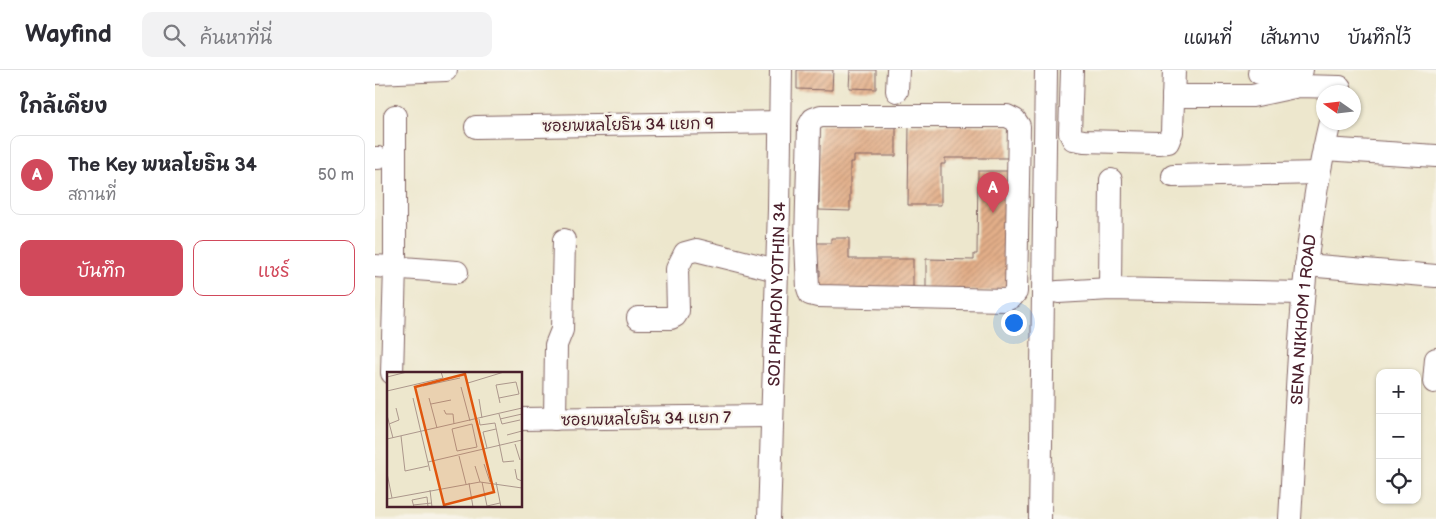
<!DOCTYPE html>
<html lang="th">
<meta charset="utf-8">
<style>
body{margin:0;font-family:"Balsamiq Sans","Playpen Sans Thai",sans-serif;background:#f2f2f3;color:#2b2b33}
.controls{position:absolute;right:15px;bottom:15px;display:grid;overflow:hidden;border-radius:10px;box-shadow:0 1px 4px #0004}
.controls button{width:45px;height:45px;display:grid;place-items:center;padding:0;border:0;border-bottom:1px solid #e1e1e2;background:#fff;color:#2b2b33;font:25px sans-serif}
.compass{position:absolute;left:941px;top:15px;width:45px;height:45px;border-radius:50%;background:#fff;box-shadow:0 1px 4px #0004;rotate:284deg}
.you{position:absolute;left:638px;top:252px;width:18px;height:18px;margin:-12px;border:4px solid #fff;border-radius:50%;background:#1a73e8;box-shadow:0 0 0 8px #1a73e833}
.badge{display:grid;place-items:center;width:32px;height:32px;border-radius:50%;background:#d1495b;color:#fff;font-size:16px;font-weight:700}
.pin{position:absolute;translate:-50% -41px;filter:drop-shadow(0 1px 2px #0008)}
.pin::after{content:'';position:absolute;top:26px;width:18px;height:15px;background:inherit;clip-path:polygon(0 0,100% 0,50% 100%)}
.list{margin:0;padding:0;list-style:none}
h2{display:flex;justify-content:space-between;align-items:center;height:65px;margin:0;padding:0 20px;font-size:21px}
h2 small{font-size:16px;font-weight:400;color:#7c7c81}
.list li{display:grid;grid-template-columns:32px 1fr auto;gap:15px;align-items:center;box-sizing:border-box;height:80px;margin:0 10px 10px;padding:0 10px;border:1px solid #e1e1e2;border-radius:10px}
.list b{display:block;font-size:19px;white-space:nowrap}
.list p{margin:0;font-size:16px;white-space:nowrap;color:#7c7c81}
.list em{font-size:16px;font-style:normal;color:#7c7c81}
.actions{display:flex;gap:10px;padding:15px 20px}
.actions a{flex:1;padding:11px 0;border:1px solid #d1495b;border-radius:10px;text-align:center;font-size:18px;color:#d1495b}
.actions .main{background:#d1495b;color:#fff}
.icon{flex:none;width:28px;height:28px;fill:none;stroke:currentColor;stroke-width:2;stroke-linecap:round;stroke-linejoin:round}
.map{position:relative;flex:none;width:1061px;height:449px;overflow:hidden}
header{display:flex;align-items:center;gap:30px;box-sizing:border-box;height:70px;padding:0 25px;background:#fff;border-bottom:1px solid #e1e1e2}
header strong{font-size:24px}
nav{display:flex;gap:28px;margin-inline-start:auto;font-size:18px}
.search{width:350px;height:45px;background:#f2f2f3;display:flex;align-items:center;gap:12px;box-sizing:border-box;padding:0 18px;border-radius:10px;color:#7c7c81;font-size:19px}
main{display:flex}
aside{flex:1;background:#fff}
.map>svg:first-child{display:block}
.building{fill:url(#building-hatch)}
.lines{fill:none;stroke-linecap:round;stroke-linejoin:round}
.minor-casing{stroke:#836564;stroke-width:24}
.minor{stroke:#fff;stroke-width:22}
.labels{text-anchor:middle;stroke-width:4.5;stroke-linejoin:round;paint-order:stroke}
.street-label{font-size:16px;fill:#4a1f2b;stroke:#f7f3e8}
.inset-road{fill:none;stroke:#ac978c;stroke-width:1}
.view{fill:#e0560e;fill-opacity:0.15;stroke:#e0560e;stroke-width:2.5}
.inset-edge{fill:none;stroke:#4a1f2b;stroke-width:2.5}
</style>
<header>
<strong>Wayfind</strong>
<div class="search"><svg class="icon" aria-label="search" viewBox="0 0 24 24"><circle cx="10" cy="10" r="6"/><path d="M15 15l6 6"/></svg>ค้นหาที่นี่</div>
<nav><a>แผนที่</a><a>เส้นทาง</a><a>บันทึกไว้</a></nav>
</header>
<main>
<aside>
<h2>ใกล้เคียง<small></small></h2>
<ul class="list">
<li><span class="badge">A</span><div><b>The Key พหลโยธิน 34</b><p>สถานที่</p></div><em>50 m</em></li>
</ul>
<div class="actions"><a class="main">บันทึก</a><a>แชร์</a></div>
</aside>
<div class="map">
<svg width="1061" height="449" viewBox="0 0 1061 449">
<defs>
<pattern id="building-hatch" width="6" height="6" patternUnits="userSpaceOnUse" patternTransform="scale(1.25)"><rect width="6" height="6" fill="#e3af89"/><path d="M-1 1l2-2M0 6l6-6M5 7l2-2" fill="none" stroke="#ba8e70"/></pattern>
</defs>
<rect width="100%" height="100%" fill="#f7f3e8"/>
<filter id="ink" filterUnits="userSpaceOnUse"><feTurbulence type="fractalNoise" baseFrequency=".02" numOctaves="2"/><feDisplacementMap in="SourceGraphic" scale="10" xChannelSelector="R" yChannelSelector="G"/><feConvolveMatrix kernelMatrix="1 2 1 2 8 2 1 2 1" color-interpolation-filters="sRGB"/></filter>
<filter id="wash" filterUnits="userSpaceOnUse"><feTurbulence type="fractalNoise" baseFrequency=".0096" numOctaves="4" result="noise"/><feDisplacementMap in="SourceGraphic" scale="20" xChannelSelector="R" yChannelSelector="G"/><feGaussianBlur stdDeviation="1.12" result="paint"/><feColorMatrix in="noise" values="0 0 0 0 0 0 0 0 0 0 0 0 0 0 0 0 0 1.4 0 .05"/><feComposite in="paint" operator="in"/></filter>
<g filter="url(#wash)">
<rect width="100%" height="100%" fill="#ede7cd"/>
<g id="blocks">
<path class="building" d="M 422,0 L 458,0 L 457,20 L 422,19 Z
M 475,0 L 501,0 L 501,19 L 474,18 Z
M 445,55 L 521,55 L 521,86 L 479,86 L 479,92 L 475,92 L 475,141 L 444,140 Z
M 534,55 L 633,56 L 633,88 L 570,88 L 570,94 L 566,94 L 566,135 L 533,135 Z
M 603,101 L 634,101 L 633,221 L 551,221 L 551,189 L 599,190 L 599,184 L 602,184 Z
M 456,168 L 474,168 L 474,189 L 538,189 L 538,221 L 444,220 L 442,206 L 445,206 L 445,200 L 442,200 L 442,173 L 456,173 Z"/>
</g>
</g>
<g filter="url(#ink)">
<use href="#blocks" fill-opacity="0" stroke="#836564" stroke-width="1"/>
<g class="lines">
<defs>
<g id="minor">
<path d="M 697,0 L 695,63 L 698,69 L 709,71 L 784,73 L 793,72 L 797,62 L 799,0"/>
<path d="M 0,3 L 71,0"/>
<path d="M 884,3 L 927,0"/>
<path d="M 522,21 L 523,0"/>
<path d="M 798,26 L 877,26 L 924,16 L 965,17"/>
<path d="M 446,46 L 632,46 L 640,50 L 644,56 L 641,222 L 637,227 L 631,230 L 443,226 L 435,224 L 433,218 L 431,171 L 434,56 L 438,49 Z"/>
<path d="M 101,57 L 405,52"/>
<path d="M 949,79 L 1061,86"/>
<path d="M 0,88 L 3,88"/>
<path d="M 798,106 L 944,103"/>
<path d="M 931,195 L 1061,206"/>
<path d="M 0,196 L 82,202"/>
<path d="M 735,219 L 736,110"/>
<path d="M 683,222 L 735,219 L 928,223"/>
<path d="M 263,248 L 296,248 L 300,246 L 303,241 L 302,199 L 310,183 L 321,180 L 401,200"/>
<path d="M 17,303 L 20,197 L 20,46"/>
<path d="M 1059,312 L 1061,289"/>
<path d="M 146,349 L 396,346"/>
<path d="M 180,349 L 181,275 L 187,260 L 189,170"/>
<path id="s1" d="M 394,449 L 404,139 L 406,0"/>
<path d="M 665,449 L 671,0"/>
<path id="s2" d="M 915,449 C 923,317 924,182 955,52"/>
</g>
</defs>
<use href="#minor" class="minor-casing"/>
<use href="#minor" class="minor"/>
</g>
</g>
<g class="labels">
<g class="street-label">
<text transform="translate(253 54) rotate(-1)" y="6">ซอยพหลโยธิน 34 แยก 9</text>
<text dy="6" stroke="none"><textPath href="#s1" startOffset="225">SOI PHAHON YOTHIN 34</textPath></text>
<text dy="6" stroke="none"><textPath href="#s2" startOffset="200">SENA NIKHOM 1 ROAD</textPath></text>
<text transform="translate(271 348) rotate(-1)" y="6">ซอยพหลโยธิน 34 แยก 7</text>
</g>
</g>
<g transform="translate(12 302)">
<rect width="135" height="135" fill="#ede7cd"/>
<path class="inset-road" d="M 77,0 L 81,11 L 117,0M 0,5 L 20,0M 36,14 L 73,6M 74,15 L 83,49M 0,19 L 56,6 L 54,0M 26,26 L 43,99M 42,26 L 50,56M 112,26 L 132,22 L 129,10 L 109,13 L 113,31M 92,27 L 95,46M 44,32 L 64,28M 57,38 L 59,42 L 66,42 L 67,52M 112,42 L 115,52 L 133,48M 0,43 L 6,66M 92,47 L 93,53 L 108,51 L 116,90 L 127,89M 113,47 L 135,42M 2,52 L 12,48 L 9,36M 85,52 L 90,75 L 70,79 L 65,57 ZM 120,63 L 135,59M 14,64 L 18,99 L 41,94M 0,67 L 135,36M 128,72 L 133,88M 100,76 L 96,60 L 109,57M 72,84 L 79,112M 41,90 L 135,68M 97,92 L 103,110M 88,94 L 93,110M 128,97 L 130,107 L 135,109M 0,101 L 5,126M 95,110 L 100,134 L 113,131M 109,110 L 114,135M 82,111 L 86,135M 43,118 L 45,135M 0,127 L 93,110 L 135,116M 26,133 L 45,131M 27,135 L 25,128 L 40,125 L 41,135"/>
<path class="view" d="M 78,2 L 107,120 L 57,133 L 28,15 Z"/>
<rect width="135" height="135" class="inset-edge"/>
</g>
</svg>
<div class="controls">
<button>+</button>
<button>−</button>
<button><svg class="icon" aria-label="locate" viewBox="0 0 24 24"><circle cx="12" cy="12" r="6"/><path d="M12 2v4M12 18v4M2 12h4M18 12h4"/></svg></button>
</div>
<svg class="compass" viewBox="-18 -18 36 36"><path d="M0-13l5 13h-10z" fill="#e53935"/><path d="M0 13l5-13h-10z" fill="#7c7c81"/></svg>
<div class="you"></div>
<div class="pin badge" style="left:618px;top:143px">A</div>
</div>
</main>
